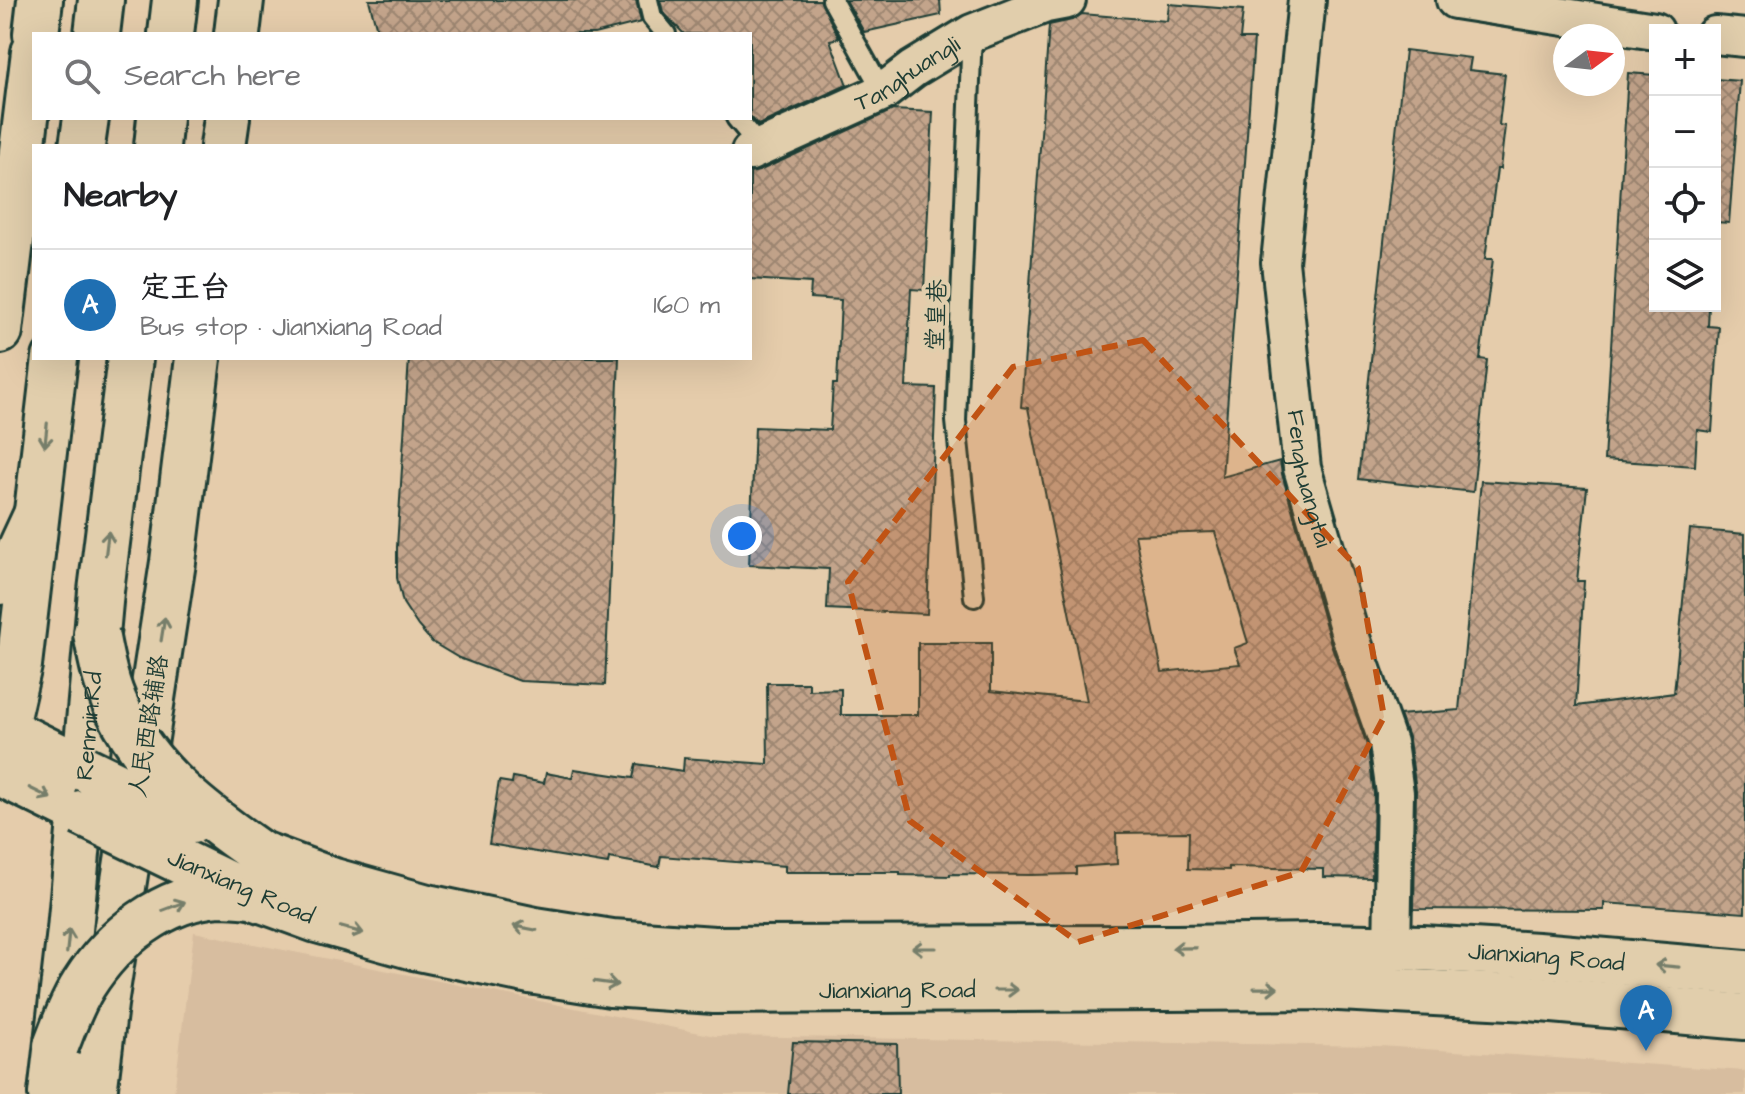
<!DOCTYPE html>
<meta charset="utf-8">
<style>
body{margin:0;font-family:"Architects Daughter","LXGW WenKai TC",sans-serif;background:#f6f6f6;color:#202124}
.controls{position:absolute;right:24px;top:24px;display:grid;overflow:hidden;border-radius:0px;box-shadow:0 8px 32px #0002}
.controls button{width:72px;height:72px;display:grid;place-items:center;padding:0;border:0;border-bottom:2px solid #e0e0e0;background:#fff;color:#202124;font:40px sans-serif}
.compass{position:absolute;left:1553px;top:24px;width:72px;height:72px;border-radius:50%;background:#fff;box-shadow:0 8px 32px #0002;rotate:75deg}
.you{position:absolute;left:742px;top:536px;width:28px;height:28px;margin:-20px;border:6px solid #fff;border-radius:50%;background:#1a73e8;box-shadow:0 0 0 12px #1a73e833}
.badge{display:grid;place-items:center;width:52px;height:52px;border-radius:50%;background:#1f6fb2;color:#fff;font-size:26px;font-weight:700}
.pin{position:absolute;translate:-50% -66px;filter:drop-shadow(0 2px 4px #0008)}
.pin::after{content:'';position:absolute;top:42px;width:28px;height:24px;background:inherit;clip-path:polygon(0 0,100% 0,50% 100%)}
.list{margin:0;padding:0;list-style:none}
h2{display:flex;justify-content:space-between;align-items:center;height:104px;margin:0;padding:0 32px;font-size:34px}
h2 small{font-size:26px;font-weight:400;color:#757577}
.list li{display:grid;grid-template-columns:52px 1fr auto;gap:24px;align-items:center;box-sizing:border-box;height:112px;padding:0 32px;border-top:2px solid #e0e0e0}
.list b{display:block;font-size:30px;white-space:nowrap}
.list p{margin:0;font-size:26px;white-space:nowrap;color:#757577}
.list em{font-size:26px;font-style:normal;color:#757577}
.icon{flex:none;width:44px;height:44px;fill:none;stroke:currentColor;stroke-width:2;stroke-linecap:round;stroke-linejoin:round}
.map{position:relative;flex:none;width:1745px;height:1094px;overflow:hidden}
.search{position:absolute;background:#fff;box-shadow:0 8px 32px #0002;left:32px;top:32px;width:720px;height:88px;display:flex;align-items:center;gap:20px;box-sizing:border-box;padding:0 28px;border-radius:0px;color:#757577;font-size:30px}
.panel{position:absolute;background:#fff;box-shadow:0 8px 32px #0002;left:32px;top:144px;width:720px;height:216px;border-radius:0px}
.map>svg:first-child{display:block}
.built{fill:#d7bd9f}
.building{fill:url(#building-cross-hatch);stroke:#1f3d34;stroke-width:2;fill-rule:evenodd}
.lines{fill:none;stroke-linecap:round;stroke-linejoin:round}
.service-casing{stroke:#1f3d34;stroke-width:24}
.minor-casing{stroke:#1f3d34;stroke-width:42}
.tertiary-casing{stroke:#1f3d34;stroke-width:50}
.secondary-casing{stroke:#1f3d34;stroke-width:50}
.primary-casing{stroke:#1f3d34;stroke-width:50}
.service{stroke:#e1ceac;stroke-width:18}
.minor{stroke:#e1ceac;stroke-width:36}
.tertiary{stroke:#e1ceac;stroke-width:44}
.secondary{stroke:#e1ceac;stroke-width:44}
.primary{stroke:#e1ceac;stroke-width:44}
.secondary-bridge-casing{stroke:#1f3d34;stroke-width:50;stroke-linecap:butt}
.secondary-bridge{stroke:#e1ceac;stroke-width:44}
.oneway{stroke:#767e6a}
.marked{fill:#c05314;fill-opacity:0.2;stroke:#c05314;stroke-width:6;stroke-dasharray:16 10;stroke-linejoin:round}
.labels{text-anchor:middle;stroke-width:8;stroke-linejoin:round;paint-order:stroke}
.street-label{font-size:24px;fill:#1f3d34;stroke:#e1ceac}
</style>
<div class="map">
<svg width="1745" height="1094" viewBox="0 0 1745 1094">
<defs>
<pattern id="building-cross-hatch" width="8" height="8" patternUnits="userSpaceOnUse" patternTransform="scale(2)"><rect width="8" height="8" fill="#c3a48b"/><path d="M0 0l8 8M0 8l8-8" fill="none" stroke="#9e8772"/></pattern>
</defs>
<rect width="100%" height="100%" fill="#e5ccab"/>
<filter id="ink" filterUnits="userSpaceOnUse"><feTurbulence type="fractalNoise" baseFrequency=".0125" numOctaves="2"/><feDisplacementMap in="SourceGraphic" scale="16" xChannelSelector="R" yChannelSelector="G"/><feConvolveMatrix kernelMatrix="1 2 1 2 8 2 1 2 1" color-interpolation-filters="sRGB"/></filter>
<g filter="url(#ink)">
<path class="built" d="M 194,932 L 715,1036 L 1380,1046 L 1745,1071 L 1745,1094 L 174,1094 Z"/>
<path class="building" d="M 369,0 L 636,0 L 641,22 L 594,34 L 378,34 Z
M 660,0 L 820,0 L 839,38 L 830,40 L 847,85 L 758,125 L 750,116 L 750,34 L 684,34 L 663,12 Z
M 846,0 L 940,0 L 941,15 L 864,32 Z
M 1169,4 L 1243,10 L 1240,39 L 1254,39 L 1222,477 L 1280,461 L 1282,474 L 1331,644 L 1368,748 L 1374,794 L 1372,878 L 1323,877 L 1323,869 L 1229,867 L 1229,870 L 1188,869 L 1189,832 L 1116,833 L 1117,864 L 1076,867 L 1076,874 L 1031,875 L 950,874 L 950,876 L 900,875 L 900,872 L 785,872 L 785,866 L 661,856 L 659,867 L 609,858 L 608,864 L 489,844 L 499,781 L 512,783 L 513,777 L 544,783 L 546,773 L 572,778 L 574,769 L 633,778 L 636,764 L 683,771 L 684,758 L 768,764 L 767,683 L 809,683 L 809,690 L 841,689 L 841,715 L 918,715 L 918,643 L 991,643 L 991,691 L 1087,701 L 1028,408 L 1021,407 L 1049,25 L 1072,20 L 1082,14 L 1167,21 ZM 1215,532 L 1248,643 L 1234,648 L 1240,664 L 1162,672 L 1135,535 Z
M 1405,50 L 1471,58 L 1469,70 L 1505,74 L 1499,125 L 1505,126 L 1500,169 L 1497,169 L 1485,259 L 1493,259 L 1480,359 L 1487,360 L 1473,492 L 1358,479 Z
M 1628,73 L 1655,75 L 1655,306 L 1709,306 L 1708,326 L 1719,327 L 1712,432 L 1697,430 L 1695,466 L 1604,460 Z
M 1715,79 L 1740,81 L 1729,223 L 1715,222 Z
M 893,110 L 933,112 L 924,290 L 911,289 L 906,387 L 936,388 L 927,614 L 827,609 L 829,569 L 749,565 L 755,427 L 830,430 L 833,384 L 837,384 L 841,300 L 810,298 L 811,283 L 750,279 L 750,173 L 759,171 Z
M 409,358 L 619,358 L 605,685 L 520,681 L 459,658 L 432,642 L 418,626 L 403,603 L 397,578 L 397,547 Z
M 1481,481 L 1587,488 L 1577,581 L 1584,581 L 1576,706 L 1674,693 L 1690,529 L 1745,534 L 1745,913 L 1604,903 L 1604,910 L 1414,909 L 1416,790 L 1409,740 L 1400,715 L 1459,710 Z
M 793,1042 L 897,1044 L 898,1094 L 788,1094 Z"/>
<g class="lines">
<defs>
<path id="service" d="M 648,0 L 652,17 L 666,34
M 832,0 L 883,92
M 972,33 L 956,421 L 974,597
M 736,118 L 761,148"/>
<g id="minor">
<path id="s1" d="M 1307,0 L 1280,262 L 1302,468 L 1351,638 L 1388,743 L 1395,793 L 1392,948"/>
<path d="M 1455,0 L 1655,31"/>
<path d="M 1715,35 L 1745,38"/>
<path id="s2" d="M 750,152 L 883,92 L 913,69 L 972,33 L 1046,4 L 1067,0"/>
</g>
<path id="tertiary" d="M 36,34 L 40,0
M 237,34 L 241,0
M 223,146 L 227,118
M 0,331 L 34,52
M 94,1094 L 105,1004 L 173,562 L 198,358"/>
<g id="secondary">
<path d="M 0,582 L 17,556 L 36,515"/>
<path d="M 0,727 L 85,769"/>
<path d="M 0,773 L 81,813"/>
<path id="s3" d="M 259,853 L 334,881 L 427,907 L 535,930 L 612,942 L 714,949 L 1176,948 L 1319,946 L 1422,948 L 1537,955 L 1745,973"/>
<path id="s4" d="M 251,896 L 317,920 L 414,947 L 530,971 L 611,984 L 714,991 L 1320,987 L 1530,998 L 1745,1017"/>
</g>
<g id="primary">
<path d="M 97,34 L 101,0"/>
<path d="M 171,34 L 175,0"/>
<path d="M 82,146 L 86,118"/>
<path d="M 157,146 L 160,118"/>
<path d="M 0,748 L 19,665 L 55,358"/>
<path id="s5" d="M 51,1094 L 70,930 L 101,591 L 130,358"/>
</g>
</defs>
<use href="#service" class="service-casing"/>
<use href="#minor" class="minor-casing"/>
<use href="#tertiary" class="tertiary-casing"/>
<use href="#secondary" class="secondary-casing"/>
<use href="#primary" class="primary-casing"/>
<use href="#service" class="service"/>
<use href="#minor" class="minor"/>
<use href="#tertiary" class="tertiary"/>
<use href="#secondary" class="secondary"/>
<use href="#primary" class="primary"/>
<defs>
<path id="secondary-bridge" d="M 96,633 C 101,659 106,686 118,710 C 150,774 203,814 259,853
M 85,769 L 192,821
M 81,813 L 246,893
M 56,1046 C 64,1025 72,1003 84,984 C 113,938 164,897 220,894 C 230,894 241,895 251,896"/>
</defs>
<use href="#secondary-bridge" class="secondary-bridge-casing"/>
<use href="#secondary-bridge" class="secondary-bridge"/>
</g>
<defs><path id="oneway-shaft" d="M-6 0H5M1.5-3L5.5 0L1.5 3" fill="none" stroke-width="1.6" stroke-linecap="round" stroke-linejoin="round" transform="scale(2)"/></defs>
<g class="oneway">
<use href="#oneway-shaft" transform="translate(46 435) rotate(96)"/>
<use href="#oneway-shaft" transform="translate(107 543) rotate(-83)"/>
<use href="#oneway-shaft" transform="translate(163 629) rotate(-81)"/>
<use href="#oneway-shaft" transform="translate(40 793) rotate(26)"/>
<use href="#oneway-shaft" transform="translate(174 906) rotate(-21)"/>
<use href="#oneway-shaft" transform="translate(525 928) rotate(-169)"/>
<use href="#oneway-shaft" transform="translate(352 930) rotate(15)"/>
<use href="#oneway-shaft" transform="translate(68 941) rotate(-84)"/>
<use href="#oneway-shaft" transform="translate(924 948) rotate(180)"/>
<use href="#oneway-shaft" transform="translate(1184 948) rotate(179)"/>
<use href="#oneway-shaft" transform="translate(1667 966) rotate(-175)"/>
<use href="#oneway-shaft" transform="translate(606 983) rotate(8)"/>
<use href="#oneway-shaft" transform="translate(1266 988) rotate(-1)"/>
<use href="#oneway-shaft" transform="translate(1006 990)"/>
</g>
</g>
<path class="marked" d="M 1143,340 L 1358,568 L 1384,717 L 1301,872 L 1078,942 L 910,821 L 848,582 L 1013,367 Z"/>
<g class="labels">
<g class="street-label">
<text dy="8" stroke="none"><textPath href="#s2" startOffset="176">Tanghuangli</textPath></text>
<text transform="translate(936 315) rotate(-88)" y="8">堂皇巷</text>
<text dy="8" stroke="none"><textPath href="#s1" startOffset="482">Fenghuangtai</textPath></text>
<text dy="8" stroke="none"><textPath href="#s5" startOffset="370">Renmin.Rd</textPath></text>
<text transform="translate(148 726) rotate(-81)" y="8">人民西路辅路</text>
<text transform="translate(241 886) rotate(23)" y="8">Jianxiang Road</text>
<text dy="8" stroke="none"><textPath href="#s3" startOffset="1300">Jianxiang Road</textPath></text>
<text dy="8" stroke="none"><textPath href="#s4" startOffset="658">Jianxiang Road</textPath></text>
</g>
</g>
</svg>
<div class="controls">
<button>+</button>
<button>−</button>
<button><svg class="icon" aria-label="locate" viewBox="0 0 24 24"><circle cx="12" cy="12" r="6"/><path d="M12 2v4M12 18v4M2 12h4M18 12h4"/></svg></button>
<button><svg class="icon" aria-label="layers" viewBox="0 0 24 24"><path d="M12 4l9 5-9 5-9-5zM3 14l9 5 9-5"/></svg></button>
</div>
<svg class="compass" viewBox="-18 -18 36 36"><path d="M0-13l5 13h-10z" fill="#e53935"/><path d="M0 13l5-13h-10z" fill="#757577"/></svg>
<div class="you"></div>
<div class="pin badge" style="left:1646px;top:1051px">A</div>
<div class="search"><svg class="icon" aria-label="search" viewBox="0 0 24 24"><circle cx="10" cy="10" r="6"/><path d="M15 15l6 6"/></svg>Search here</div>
<section class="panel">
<h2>Nearby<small></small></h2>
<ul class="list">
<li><span class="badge">A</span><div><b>定王台</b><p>Bus stop · Jianxiang Road</p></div><em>160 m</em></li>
</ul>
</section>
</div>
